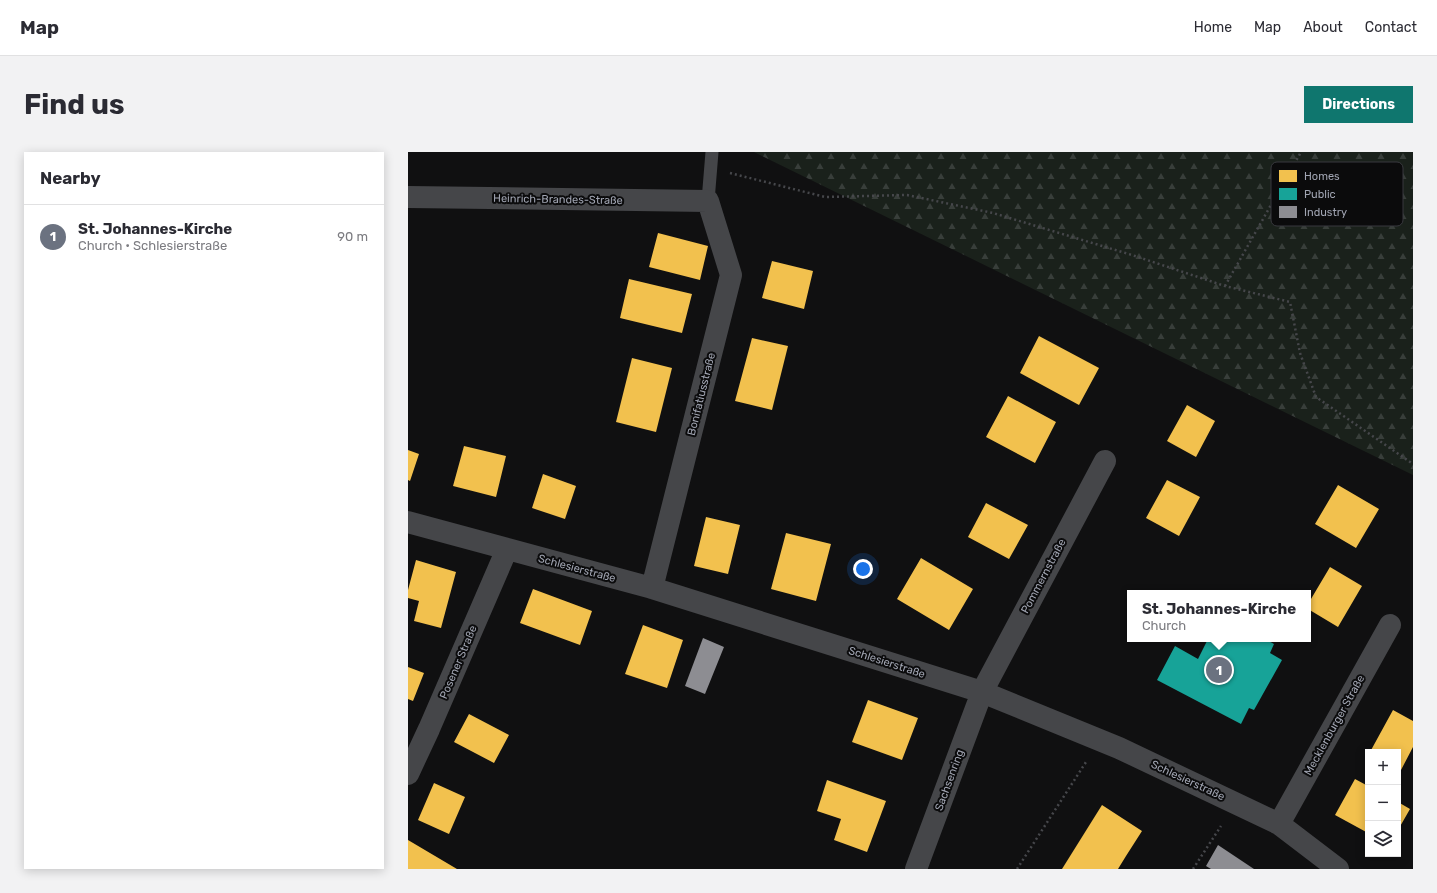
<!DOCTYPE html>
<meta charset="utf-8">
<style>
body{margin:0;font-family:Rubik,sans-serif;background:#f2f2f3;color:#2b2b33}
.controls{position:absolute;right:12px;bottom:12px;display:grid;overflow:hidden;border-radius:0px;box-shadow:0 2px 10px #0003}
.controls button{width:36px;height:36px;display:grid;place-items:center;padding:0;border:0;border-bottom:1px solid #e1e1e2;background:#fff;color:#2b2b33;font:20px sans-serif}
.you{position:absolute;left:455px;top:417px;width:14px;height:14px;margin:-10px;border:3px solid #fff;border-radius:50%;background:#1a73e8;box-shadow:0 0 0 6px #1a73e833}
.badge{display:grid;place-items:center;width:26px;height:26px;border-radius:50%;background:#0f766e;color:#fff;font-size:13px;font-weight:700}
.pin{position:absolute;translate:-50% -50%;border:2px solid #fff;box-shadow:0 1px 4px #0006}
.popup{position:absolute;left:719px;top:438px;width:184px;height:52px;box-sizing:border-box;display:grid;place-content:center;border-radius:0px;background:#fff;filter:drop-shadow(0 1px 3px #0005);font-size:13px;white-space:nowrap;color:#7c7c81}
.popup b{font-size:15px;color:#2b2b33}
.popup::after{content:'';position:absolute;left:50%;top:100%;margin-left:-8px;border:8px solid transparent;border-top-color:#fff}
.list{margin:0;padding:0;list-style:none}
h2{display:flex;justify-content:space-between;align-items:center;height:52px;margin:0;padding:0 16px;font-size:17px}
h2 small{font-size:13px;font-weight:400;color:#7c7c81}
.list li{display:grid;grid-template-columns:26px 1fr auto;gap:12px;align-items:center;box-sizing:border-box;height:64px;padding:0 16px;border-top:1px solid #e1e1e2}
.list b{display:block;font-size:15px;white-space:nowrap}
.list p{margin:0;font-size:13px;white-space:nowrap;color:#7c7c81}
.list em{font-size:13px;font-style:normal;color:#7c7c81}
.icon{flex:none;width:22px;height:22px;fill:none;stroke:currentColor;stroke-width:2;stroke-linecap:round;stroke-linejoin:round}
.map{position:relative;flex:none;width:1005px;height:717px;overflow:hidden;border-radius:0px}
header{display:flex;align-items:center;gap:24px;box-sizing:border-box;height:56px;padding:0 20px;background:#fff;border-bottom:1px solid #e1e1e2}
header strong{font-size:19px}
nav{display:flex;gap:22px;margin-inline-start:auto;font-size:14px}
.intro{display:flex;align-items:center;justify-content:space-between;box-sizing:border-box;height:96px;padding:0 24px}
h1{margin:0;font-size:28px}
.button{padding:10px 18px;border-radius:0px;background:#0f766e;color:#fff;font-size:14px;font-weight:700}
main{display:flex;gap:24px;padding:0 24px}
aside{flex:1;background:#fff;border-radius:0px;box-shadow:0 2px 10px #0003}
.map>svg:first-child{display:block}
.forest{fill:url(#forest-firs)}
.homes{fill:#f2c14e}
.public{fill:#17a398}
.industry{fill:#8d8d92}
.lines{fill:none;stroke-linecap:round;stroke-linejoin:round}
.path{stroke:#46474b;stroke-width:2.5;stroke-dasharray:2 3;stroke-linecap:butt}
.lane{stroke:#454649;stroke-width:13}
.street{stroke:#454649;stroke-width:22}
.labels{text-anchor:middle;stroke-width:4;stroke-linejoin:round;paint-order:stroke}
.street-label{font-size:11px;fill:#a1a5b2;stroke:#0b0b0c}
.key{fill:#0b0b0c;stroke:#38393e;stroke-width:1}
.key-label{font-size:11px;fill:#a1a5b2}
</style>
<header>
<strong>Map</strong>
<nav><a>Home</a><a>Map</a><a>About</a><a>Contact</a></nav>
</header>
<div class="intro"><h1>Find us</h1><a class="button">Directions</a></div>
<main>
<aside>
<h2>Nearby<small></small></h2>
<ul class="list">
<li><span class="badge" style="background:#6b7280">1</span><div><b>St. Johannes-Kirche</b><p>Church · Schlesierstraße</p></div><em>90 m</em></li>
</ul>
</aside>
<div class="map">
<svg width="1005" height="717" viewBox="0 0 1005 717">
<defs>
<pattern id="forest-firs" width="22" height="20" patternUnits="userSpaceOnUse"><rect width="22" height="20" fill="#1a211b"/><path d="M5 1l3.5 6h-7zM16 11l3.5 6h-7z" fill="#383e3a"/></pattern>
</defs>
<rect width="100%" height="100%" fill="#101011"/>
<path class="forest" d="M 346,0 L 1005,0 L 1005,323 Z"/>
<path class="homes" d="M 250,81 L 300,94 L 292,128 L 241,115 Z
M 364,109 L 405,119 L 396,157 L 354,146 Z
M 221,127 L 284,142 L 274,181 L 212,166 Z
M 631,184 L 691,216 L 671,253 L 612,221 Z
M 344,186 L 380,194 L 364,258 L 327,249 Z
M 224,206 L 264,216 L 248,280 L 208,270 Z
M 600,244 L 648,270 L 627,311 L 578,285 Z
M 779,253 L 807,269 L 788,305 L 759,289 Z
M 56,294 L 98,304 L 88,345 L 45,334 Z
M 0,298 L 11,302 L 2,329 L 0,328 Z
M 135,322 L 168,334 L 157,367 L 124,356 Z
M 759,328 L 792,345 L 771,384 L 738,366 Z
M 930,333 L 971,357 L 948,396 L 907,372 Z
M 578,351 L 620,373 L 601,407 L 560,385 Z
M 298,365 L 332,373 L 320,422 L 286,414 Z
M 378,381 L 423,392 L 408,449 L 363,437 Z
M 513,406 L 565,437 L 541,478 L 489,447 Z
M 8,408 L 48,420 L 33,476 L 6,469 L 11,449 L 0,446 L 0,438 Z
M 922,415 L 954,434 L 930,475 L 900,457 L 900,452 Z
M 125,437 L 184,459 L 172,493 L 112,471 Z
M 235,473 L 275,488 L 259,536 L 217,522 Z
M 0,515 L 16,521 L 5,549 L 0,547 Z
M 460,548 L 510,566 L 494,608 L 444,590 Z
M 985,558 L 1005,569 L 1005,595 L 993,618 L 990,616 L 990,600 L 962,600 Z
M 61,562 L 101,583 L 86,611 L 46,590 Z
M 947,627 L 960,634 L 960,681 L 927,663 Z
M 419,628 L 478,649 L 459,700 L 426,688 L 433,667 L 409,659 Z
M 26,631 L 57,645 L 41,682 L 10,668 Z
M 990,650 L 1002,657 L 990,678 Z
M 694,653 L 734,679 L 718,704 L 710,717 L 654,717 Z
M 0,688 L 49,717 L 0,717 Z"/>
<path class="public" d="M 800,487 L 857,487 L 866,492 L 862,501 L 874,508 L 846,558 L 841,556 L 833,572 L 749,528 L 767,494 L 790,507 Z"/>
<path class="industry" d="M 295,486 L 316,495 L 297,542 L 277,534 Z
M 810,693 L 846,717 L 803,717 L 798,714 Z"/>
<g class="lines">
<path class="path" d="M 322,21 L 417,45 L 499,43 L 585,61 L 724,103 L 817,134 L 882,150 L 892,201 L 908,245 L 1005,312
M 817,134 L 893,0
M 609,717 L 678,610
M 785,717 L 813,674"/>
<path class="lane" d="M 300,49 L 304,0"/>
<path class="street" d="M 0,45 L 300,49 L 323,123 L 244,436
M 0,370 L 244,436 L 574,540 L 711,596 L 871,672 L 930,717
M 0,622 L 21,577 L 99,397
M 871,672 L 982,473
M 508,717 L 574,540 L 697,309"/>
</g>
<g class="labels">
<g class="street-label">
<text transform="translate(150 47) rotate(1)" y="4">Heinrich-Brandes-Straße</text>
<text transform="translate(293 242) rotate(-76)" y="4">Bonifatiusstraße</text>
<text transform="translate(169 416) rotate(15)" y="4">Schlesierstraße</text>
<text transform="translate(635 424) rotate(-62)" y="4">Pommernstraße</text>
<text transform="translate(50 510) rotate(-67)" y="4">Posener Straße</text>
<text transform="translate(479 510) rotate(18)" y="4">Schlesierstraße</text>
<text transform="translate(926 573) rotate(-61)" y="4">Mecklenburger Straße</text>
<text transform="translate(541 628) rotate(-70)" y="4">Sachsenring</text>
<text transform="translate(780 628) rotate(25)" y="4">Schlesierstraße</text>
</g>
</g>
<rect x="863" y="10" width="132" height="64" rx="6" class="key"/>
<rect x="871" y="18" width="18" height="12" fill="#f2c14e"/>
<rect x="871" y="36" width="18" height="12" fill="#17a398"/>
<rect x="871" y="54" width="18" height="12" fill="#8d8d92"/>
<g class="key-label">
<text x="896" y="28">Homes</text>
<text x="896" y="46">Public</text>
<text x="896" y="64">Industry</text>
</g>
</svg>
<div class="controls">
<button>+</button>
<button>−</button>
<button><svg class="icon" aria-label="layers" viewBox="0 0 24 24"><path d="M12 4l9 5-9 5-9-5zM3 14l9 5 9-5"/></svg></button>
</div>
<div class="you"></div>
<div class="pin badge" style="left:811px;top:518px;background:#6b7280">1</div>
<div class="popup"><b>St. Johannes-Kirche</b>Church</div>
</div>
</main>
